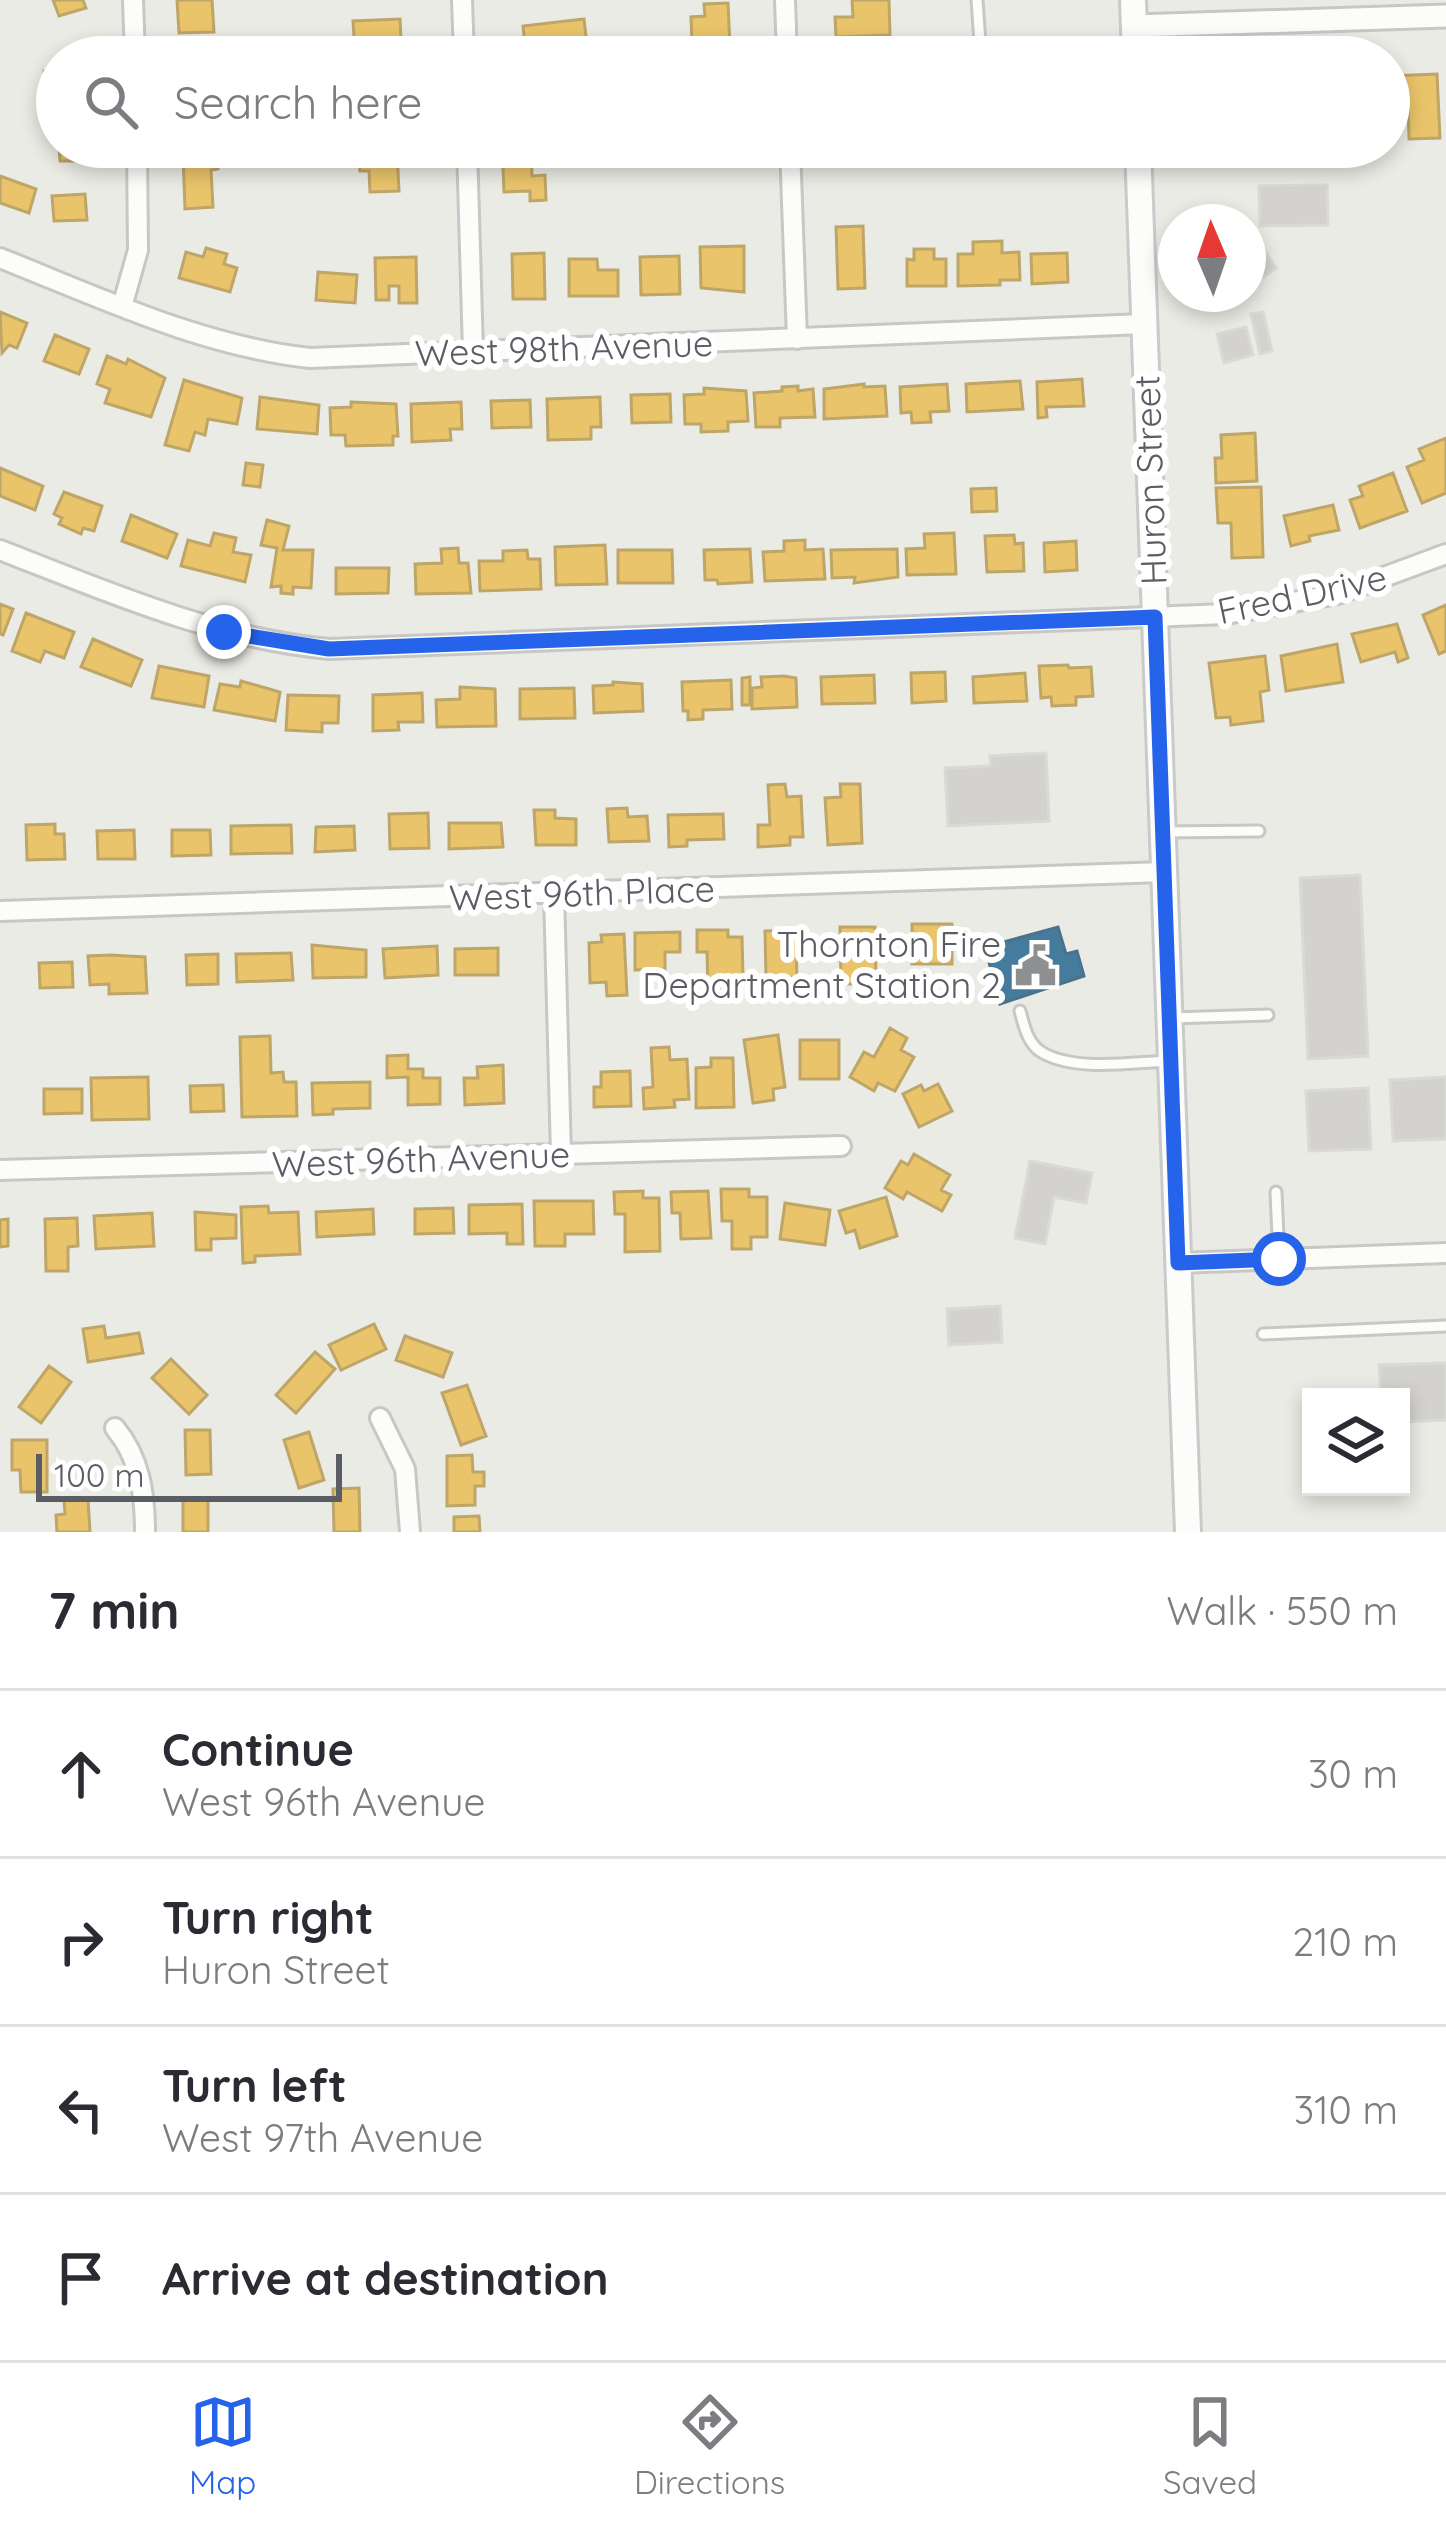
<!DOCTYPE html>
<meta charset="utf-8">
<style>
body{margin:0;font-family:Quicksand,sans-serif;background:#f2f2f3;color:#2b2b33}
.controls{position:absolute;right:36px;bottom:36px;display:grid;overflow:hidden;border-radius:0px;box-shadow:0 6px 18px #0003}
.controls button{width:108px;height:108px;display:grid;place-items:center;padding:0;border:0;border-bottom:3px solid #e1e1e2;background:#fff;color:#2b2b33;font:60px sans-serif}
.compass{position:absolute;left:1158px;top:204px;width:108px;height:108px;border-radius:50%;background:#fff;box-shadow:0 6px 18px #0003;rotate:358deg}
.scale{position:absolute;left:36px;bottom:30px;width:306px;box-sizing:border-box;padding-left:12px;border:6px solid #5a5d64;border-top:0;font-size:33px;line-height:42px;white-space:nowrap;color:#5a5d64;-webkit-text-stroke:9px #fff;paint-order:stroke}
.stop{position:absolute;width:36px;height:36px;margin:-27px;border:9px solid #2563eb;border-radius:50%;background:#fff}
.stop.end{background:#2563eb;border-color:#fff;box-shadow:0 3px 12px #0008}
.list{margin:0;padding:0;list-style:none}
h2{display:flex;justify-content:space-between;align-items:center;height:156px;margin:0;padding:0 48px;font-size:51px}
h2 small{font-size:39px;font-weight:400;color:#7c7c81}
.list li{display:grid;grid-template-columns:78px 1fr auto;gap:36px;align-items:center;box-sizing:border-box;height:168px;padding:0 48px;border-top:3px solid #e1e1e2}
.list b{display:block;font-size:45px;white-space:nowrap}
.list p{margin:0;font-size:39px;white-space:nowrap;color:#7c7c81}
.list em{font-size:39px;font-style:normal;color:#7c7c81}
.icon{flex:none;width:66px;height:66px;fill:none;stroke:currentColor;stroke-width:2;stroke-linecap:round;stroke-linejoin:round}
.map{position:relative;flex:none;width:1446px;height:1532px;overflow:hidden}
.search{position:absolute;background:#fff;box-shadow:0 6px 18px #0003;left:36px;right:36px;top:36px;height:132px;display:flex;align-items:center;gap:30px;box-sizing:border-box;padding:0 42px;border-radius:66px;color:#7c7c81;font-size:45px}
.sheet{height:828px;background:#fff}
nav{display:flex;justify-content:space-around;align-items:center;box-sizing:border-box;height:168px;border-top:3px solid #e1e1e2;background:#fff;font-size:33px;color:#7c7c81}
nav a{display:grid;justify-items:center;gap:6px}
nav .on{color:#2563eb}
.map>svg:first-child{display:block}
.homes{fill:#e9c46a;stroke:#bea568;stroke-width:3}
.public{fill:#457b9d;stroke:#4b728c;stroke-width:3}
.building{fill:#d3d2cf;stroke:#dadad4;stroke-width:3}
.lines{fill:none;stroke-linecap:round;stroke-linejoin:round}
.service-casing{stroke:#c7c7c6;stroke-width:15}
.minor-casing{stroke:#c7c7c6;stroke-width:24}
.tertiary-casing{stroke:#c7c7c6;stroke-width:27}
.secondary-casing{stroke:#c9caca;stroke-width:30}
.service{stroke:#fcfcfb;stroke-width:9}
.minor{stroke:#fcfcfb;stroke-width:18}
.tertiary{stroke:#fcfcfb;stroke-width:21}
.secondary{stroke:#fcfcfb;stroke-width:24}
.route{stroke:#2563eb;stroke-width:15}
.labels{text-anchor:middle;stroke-width:12;stroke-linejoin:round;paint-order:stroke}
.street-label{font-size:36px;fill:#5a5d64;stroke:#fff}
.poi-label{font-size:36px;fill:#5a5d64;stroke:#fff;text-anchor:end}
</style>
<div class="map">
<svg width="1446" height="1532" viewBox="0 0 1446 1532">
<rect width="100%" height="100%" fill="#ebebe5"/>
<path class="homes" d="M 53,0 L 83,0 L 86,8 L 59,16 Z
M 177,0 L 212,0 L 214,32 L 179,33 Z
M 852,0 L 889,0 L 890,35 L 836,37 L 835,17 L 853,17 Z
M 728,3 L 730,45 L 734,45 L 735,57 L 699,57 L 698,44 L 692,44 L 691,17 L 705,16 L 704,4 Z
M 400,19 L 402,57 L 355,53 L 353,21 Z
M 584,19 L 588,54 L 526,57 L 523,26 Z
M 44,71 L 57,71 L 57,94 L 45,94 Z
M 1437,74 L 1440,138 L 1409,139 L 1408,103 L 1390,104 L 1389,76 Z
M 59,147 L 81,147 L 82,161 L 60,161 Z
M 358,147 L 407,147 L 397,151 L 399,191 L 370,192 L 369,171 L 360,171 Z
M 502,147 L 531,147 L 532,176 L 545,175 L 546,200 L 530,201 L 530,191 L 504,192 Z
M 709,147 L 738,147 L 739,160 L 710,161 Z
M 829,147 L 867,147 L 867,160 L 830,162 Z
M 218,155 L 218,169 L 211,170 L 213,207 L 185,209 L 183,156 Z
M 0,176 L 36,189 L 29,213 L 0,203 Z
M 85,194 L 87,220 L 54,221 L 52,196 Z
M 863,226 L 865,288 L 838,289 L 836,227 Z
M 1002,241 L 1002,253 L 1019,252 L 1020,280 L 1000,280 L 1000,285 L 958,286 L 958,254 L 973,254 L 973,242 Z
M 744,246 L 744,292 L 701,288 L 700,247 Z
M 206,248 L 227,254 L 224,264 L 237,268 L 230,292 L 179,278 L 186,252 L 203,257 Z
M 914,249 L 934,249 L 934,259 L 946,259 L 946,286 L 907,286 L 907,259 L 914,260 Z
M 544,253 L 545,299 L 513,299 L 512,254 Z
M 1067,253 L 1068,282 L 1032,284 L 1031,254 Z
M 679,256 L 680,294 L 641,295 L 640,257 Z
M 416,257 L 417,303 L 399,303 L 399,286 L 389,286 L 389,300 L 376,300 L 375,258 Z
M 569,259 L 597,259 L 598,270 L 618,270 L 618,296 L 569,296 Z
M 318,272 L 357,275 L 355,303 L 316,300 Z
M 0,312 L 27,323 L 17,348 L 9,345 L 2,353 Z
M 55,335 L 89,349 L 79,374 L 44,361 Z
M 107,356 L 126,364 L 128,359 L 165,378 L 151,417 L 105,403 L 110,389 L 97,384 Z
M 1082,379 L 1084,406 L 1046,407 L 1047,417 L 1038,418 L 1037,382 Z
M 184,380 L 242,398 L 237,424 L 208,419 L 205,435 L 195,432 L 189,451 L 165,445 Z
M 1020,381 L 1023,409 L 967,412 L 966,384 Z
M 864,384 L 864,387 L 885,386 L 887,416 L 824,419 L 824,389 Z
M 947,384 L 949,411 L 930,412 L 931,422 L 912,423 L 911,412 L 901,413 L 900,387 Z
M 798,386 L 798,391 L 813,389 L 815,417 L 780,418 L 780,427 L 756,427 L 754,393 L 782,391 L 782,387 Z
M 704,388 L 746,391 L 748,421 L 728,422 L 728,431 L 701,432 L 701,424 L 685,424 L 684,395 L 704,394 Z
M 670,394 L 671,422 L 632,423 L 631,395 Z
M 260,397 L 319,405 L 317,434 L 257,429 Z
M 600,397 L 601,427 L 591,427 L 591,439 L 548,440 L 547,399 Z
M 530,400 L 531,427 L 492,428 L 491,401 Z
M 351,402 L 396,404 L 398,436 L 393,436 L 393,445 L 346,446 L 345,435 L 331,435 L 330,408 L 351,407 Z
M 461,402 L 462,429 L 450,429 L 451,440 L 412,442 L 411,404 Z
M 1255,433 L 1257,481 L 1216,483 L 1215,458 L 1222,458 L 1221,435 Z
M 1446,438 L 1446,493 L 1422,503 L 1407,467 L 1424,460 L 1419,449 Z
M 246,463 L 263,465 L 260,487 L 243,485 Z
M 0,468 L 43,486 L 35,510 L 0,496 Z
M 1393,473 L 1407,511 L 1360,528 L 1350,500 L 1363,496 L 1359,486 Z
M 1261,487 L 1263,557 L 1232,558 L 1231,523 L 1218,523 L 1216,488 Z
M 996,488 L 997,511 L 972,512 L 971,489 Z
M 64,492 L 102,506 L 94,531 L 83,528 L 81,534 L 59,524 L 62,518 L 54,514 Z
M 1333,505 L 1339,530 L 1309,536 L 1310,541 L 1291,546 L 1284,516 Z
M 131,515 L 177,534 L 167,558 L 122,541 Z
M 267,520 L 289,526 L 283,550 L 313,550 L 311,588 L 293,587 L 293,594 L 281,593 L 281,586 L 271,587 L 277,548 L 261,545 Z
M 214,533 L 236,538 L 233,552 L 251,555 L 245,582 L 181,566 L 188,540 L 210,546 Z
M 954,533 L 956,574 L 907,575 L 906,549 L 925,548 L 924,534 Z
M 1014,535 L 1015,544 L 1023,543 L 1024,571 L 987,572 L 985,536 Z
M 805,540 L 805,550 L 823,549 L 825,579 L 765,581 L 763,552 L 784,551 L 784,541 Z
M 1076,541 L 1077,570 L 1045,572 L 1044,543 Z
M 605,545 L 607,584 L 556,585 L 555,547 Z
M 458,548 L 459,563 L 468,563 L 471,593 L 416,594 L 415,564 L 442,563 L 441,549 Z
M 750,549 L 752,582 L 718,584 L 717,580 L 705,580 L 704,550 Z
M 897,549 L 898,577 L 854,583 L 855,577 L 832,578 L 831,550 Z
M 527,550 L 528,559 L 540,559 L 541,589 L 480,591 L 479,561 L 503,561 L 503,551 Z
M 618,550 L 672,550 L 673,583 L 618,583 Z
M 336,568 L 389,568 L 388,593 L 336,594 Z
M 0,604 L 13,609 L 3,635 L 0,634 Z
M 1446,605 L 1446,651 L 1439,654 L 1423,615 Z
M 26,613 L 74,632 L 64,658 L 45,651 L 40,662 L 12,651 Z
M 1397,624 L 1408,658 L 1398,662 L 1395,652 L 1361,662 L 1352,634 Z
M 93,639 L 142,660 L 131,686 L 81,667 Z
M 1337,644 L 1343,682 L 1286,691 L 1281,656 Z
M 1265,656 L 1269,690 L 1260,692 L 1263,721 L 1231,725 L 1230,717 L 1216,718 L 1209,663 Z
M 1068,665 L 1069,668 L 1091,667 L 1093,696 L 1076,697 L 1076,705 L 1052,706 L 1051,697 L 1041,698 L 1039,666 Z
M 159,666 L 209,676 L 204,707 L 152,698 Z
M 945,672 L 946,701 L 912,703 L 911,673 Z
M 1025,673 L 1027,701 L 974,703 L 973,677 Z
M 874,675 L 875,703 L 822,704 L 821,677 Z
M 784,676 L 796,678 L 797,707 L 752,709 L 752,688 L 762,687 L 761,677 Z
M 750,677 L 750,705 L 742,705 L 742,678 Z
M 731,680 L 732,709 L 703,710 L 703,719 L 688,720 L 688,711 L 683,711 L 682,682 Z
M 241,681 L 280,692 L 275,721 L 214,710 L 220,684 L 240,687 Z
M 613,682 L 642,684 L 643,711 L 594,713 L 593,686 L 613,685 Z
M 460,687 L 495,689 L 496,726 L 437,727 L 436,700 L 460,699 Z
M 574,688 L 575,718 L 520,719 L 520,689 Z
M 422,693 L 423,722 L 398,722 L 399,730 L 373,731 L 373,695 Z
M 288,695 L 339,696 L 338,723 L 322,723 L 322,732 L 286,730 Z
M 785,784 L 787,797 L 801,796 L 803,837 L 790,837 L 790,845 L 758,847 L 758,825 L 770,825 L 768,785 Z
M 840,784 L 860,784 L 862,843 L 828,845 L 825,798 L 841,797 Z
M 627,808 L 628,817 L 647,816 L 649,841 L 609,842 L 607,809 Z
M 534,810 L 555,810 L 555,818 L 576,819 L 576,845 L 536,845 Z
M 428,813 L 429,848 L 390,849 L 389,814 Z
M 723,814 L 724,839 L 687,840 L 687,846 L 669,847 L 668,815 Z
M 449,823 L 501,823 L 503,847 L 449,849 Z
M 55,824 L 55,834 L 64,834 L 65,859 L 27,860 L 26,825 Z
M 291,825 L 292,853 L 231,854 L 231,826 Z
M 354,826 L 355,850 L 315,852 L 316,827 Z
M 134,830 L 135,859 L 98,859 L 97,831 Z
M 172,830 L 210,830 L 211,855 L 172,856 Z
M 912,924 L 952,924 L 952,964 L 912,964 Z
M 840,927 L 875,927 L 876,973 L 860,973 L 860,984 L 841,984 Z
M 697,930 L 728,930 L 728,937 L 742,937 L 743,977 L 727,977 L 727,992 L 708,992 L 707,952 L 697,952 Z
M 802,930 L 803,949 L 796,949 L 797,977 L 766,978 L 765,931 Z
M 680,932 L 680,952 L 665,952 L 665,969 L 635,970 L 635,933 Z
M 624,934 L 627,995 L 607,996 L 606,982 L 590,983 L 589,943 L 602,942 L 601,935 Z
M 312,945 L 366,950 L 366,977 L 313,978 Z
M 437,946 L 438,975 L 385,978 L 383,949 Z
M 498,948 L 498,975 L 455,975 L 455,949 Z
M 291,953 L 293,980 L 237,982 L 236,954 Z
M 218,954 L 218,984 L 187,985 L 186,955 Z
M 110,955 L 145,957 L 147,993 L 109,994 L 109,984 L 90,985 L 88,956 Z
M 72,962 L 73,987 L 40,988 L 39,963 Z
M 890,1028 L 907,1038 L 901,1050 L 914,1057 L 895,1091 L 878,1083 L 874,1091 L 850,1077 L 864,1052 L 874,1057 Z
M 778,1035 L 785,1087 L 773,1089 L 774,1100 L 753,1103 L 744,1040 Z
M 270,1036 L 271,1073 L 283,1072 L 284,1082 L 296,1082 L 297,1116 L 242,1117 L 240,1037 Z
M 800,1040 L 839,1040 L 839,1079 L 800,1079 Z
M 669,1047 L 670,1060 L 687,1059 L 689,1099 L 674,1100 L 675,1107 L 644,1109 L 643,1088 L 653,1087 L 651,1048 Z
M 408,1055 L 408,1069 L 423,1069 L 423,1078 L 440,1078 L 440,1104 L 408,1105 L 408,1077 L 387,1078 L 387,1056 Z
M 711,1058 L 733,1058 L 734,1107 L 696,1108 L 696,1068 L 711,1067 Z
M 503,1065 L 504,1103 L 465,1105 L 464,1078 L 478,1078 L 477,1067 Z
M 630,1071 L 631,1106 L 594,1107 L 594,1087 L 601,1087 L 601,1072 Z
M 148,1077 L 149,1119 L 92,1120 L 91,1078 Z
M 370,1082 L 370,1108 L 333,1109 L 333,1114 L 313,1115 L 312,1083 Z
M 938,1084 L 952,1111 L 919,1127 L 903,1094 L 921,1085 L 924,1091 Z
M 223,1085 L 224,1111 L 191,1112 L 190,1086 Z
M 44,1089 L 82,1089 L 82,1113 L 44,1114 Z
M 914,1154 L 950,1175 L 941,1190 L 951,1195 L 942,1211 L 907,1192 L 903,1199 L 885,1188 L 901,1161 L 908,1165 Z
M 721,1189 L 749,1189 L 749,1197 L 767,1197 L 767,1237 L 751,1237 L 751,1249 L 732,1249 L 732,1221 L 722,1221 Z
M 643,1191 L 643,1198 L 659,1198 L 660,1251 L 625,1252 L 625,1214 L 615,1214 L 614,1192 Z
M 708,1191 L 711,1238 L 681,1239 L 680,1213 L 672,1213 L 671,1192 Z
M 886,1197 L 897,1236 L 860,1248 L 855,1230 L 846,1233 L 839,1211 Z
M 534,1201 L 593,1201 L 594,1234 L 565,1234 L 565,1246 L 535,1246 Z
M 785,1203 L 830,1210 L 825,1245 L 780,1239 Z
M 522,1204 L 523,1244 L 507,1244 L 507,1233 L 469,1234 L 469,1205 Z
M 268,1206 L 269,1213 L 298,1212 L 300,1254 L 255,1256 L 255,1262 L 243,1263 L 241,1207 Z
M 453,1208 L 454,1233 L 415,1234 L 415,1209 Z
M 373,1209 L 374,1234 L 317,1237 L 316,1212 Z
M 195,1212 L 236,1215 L 236,1238 L 211,1239 L 211,1250 L 196,1250 Z
M 152,1213 L 154,1246 L 96,1249 L 94,1216 Z
M 77,1218 L 78,1246 L 68,1247 L 68,1271 L 46,1271 L 45,1219 Z
M 8,1219 L 8,1246 L 0,1247 L 0,1220 Z
M 374,1324 L 386,1349 L 341,1370 L 329,1345 Z
M 104,1326 L 106,1338 L 139,1333 L 143,1353 L 88,1362 L 83,1329 Z
M 405,1336 L 452,1353 L 443,1377 L 396,1360 Z
M 315,1352 L 335,1369 L 296,1413 L 276,1395 Z
M 171,1359 L 207,1395 L 189,1414 L 152,1378 Z
M 49,1366 L 71,1382 L 41,1423 L 19,1407 Z
M 467,1385 L 486,1436 L 461,1445 L 442,1393 Z
M 185,1430 L 210,1430 L 211,1474 L 186,1475 Z
M 309,1432 L 324,1480 L 299,1488 L 284,1440 Z
M 12,1440 L 47,1440 L 47,1492 L 21,1492 L 20,1470 L 12,1470 Z
M 472,1455 L 473,1472 L 484,1472 L 484,1486 L 475,1486 L 475,1505 L 447,1506 L 447,1456 Z
M 359,1488 L 360,1532 L 334,1532 L 333,1489 Z
M 88,1499 L 90,1532 L 57,1532 L 56,1515 L 65,1514 L 64,1500 Z
M 183,1499 L 208,1499 L 208,1532 L 183,1532 Z
M 479,1516 L 480,1532 L 454,1532 L 454,1517 Z"/>
<path class="public" d="M 1058,927 L 1066,954 L 1077,951 L 1084,976 L 1000,1004 L 985,947 Z"/>
<path class="building" d="M 1327,185 L 1328,225 L 1260,226 L 1259,186 Z
M 1250,228 L 1276,268 L 1260,279 L 1248,262 Z
M 1263,312 L 1272,351 L 1260,354 L 1251,314 Z
M 1246,327 L 1253,355 L 1224,363 L 1217,334 Z
M 1046,753 L 1049,821 L 948,826 L 945,768 L 991,766 L 990,756 Z
M 1360,875 L 1368,1056 L 1308,1059 L 1300,878 Z
M 1446,1077 L 1446,1139 L 1393,1141 L 1390,1080 Z
M 1368,1088 L 1371,1149 L 1309,1151 L 1306,1091 Z
M 1030,1161 L 1092,1173 L 1086,1203 L 1054,1197 L 1045,1244 L 1015,1238 Z
M 1000,1306 L 1002,1342 L 949,1345 L 947,1309 Z
M 1446,1363 L 1446,1420 L 1401,1422 L 1401,1397 L 1381,1397 L 1379,1365 Z"/>
<g class="lines">
<defs>
<path id="service" d="M 977,0 L 981,57
M 1051,147 L 1081,153 L 1134,152
M 1163,832 L 1259,831
M 1020,1011 C 1024,1026 1028,1045 1043,1053 C 1077,1072 1133,1062 1171,1061
M 1171,1018 L 1268,1015
M 1276,1192 L 1279,1259
M 1263,1334 L 1446,1326"/>
<path id="minor" d="M 133,0 L 135,57
M 462,0 L 464,57
M 785,0 L 787,57
M 467,147 L 473,352
M 790,147 L 797,339
M 0,258 C 101,298 201,346 310,358 L 1144,324
M 122,307 L 138,250 L 137,147
M 0,550 C 108,592 212,638 329,649 L 1226,614 L 1338,594 L 1446,554
M 554,894 L 561,1155
M 0,911 L 1164,872
M 0,1170 L 841,1146
M 1178,1263 L 1446,1253
M 380,1418 L 405,1469 L 410,1532
M 115,1428 C 140,1458 145,1494 145,1532"/>
<path id="tertiary" d="M 1134,26 L 1446,16"/>
<path id="secondary" d="M 1133,0 L 1135,57
M 1138,147 L 1188,1532"/>
</defs>
<use href="#service" class="service-casing"/>
<use href="#minor" class="minor-casing"/>
<use href="#tertiary" class="tertiary-casing"/>
<use href="#secondary" class="secondary-casing"/>
<use href="#service" class="service"/>
<use href="#minor" class="minor"/>
<use href="#tertiary" class="tertiary"/>
<use href="#secondary" class="secondary"/>
</g>
<g class="lines">
<path class="route" d="M 224,632 L 329,649 L 1155,617 L 1178,1263 L 1279,1259"/>
</g>
<defs>
<symbol id="civic-bare" viewBox="-9 -9 18 18"><path d="M-.6-6.5H3V-4.5H.6V-3L4-1V1h2V6H-6V1h2V-1L-.6-3ZM-1.2 2.5V6h2.4V2.5Z" fill="#8d8f91" stroke="#fff" stroke-width="2.5" paint-order="stroke"/></symbol>
</defs>
<g fill-rule="evenodd">
<use href="#civic-bare" x="1006" y="936" width="59" height="59"/>
</g>
<g class="labels">
<g class="street-label">
<text transform="translate(564 348) rotate(-2)" y="13">West 98th Avenue</text>
<text transform="translate(1150 480) rotate(-92)" y="13">Huron Street</text>
<text transform="translate(1302 594) rotate(-12)" y="13">Fred Drive</text>
<text transform="translate(582 893) rotate(-2)" y="13">West 96th Place</text>
<text transform="translate(421 1159) rotate(-2)" y="13">West 96th Avenue</text>
</g>
<g class="poi-label">
<text x="1001" y="957">Thornton Fire<tspan x="1001" dy="41">Department Station 2</tspan></text>
</g>
</g>
</svg>
<div class="controls">
<button><svg class="icon" aria-label="layers" viewBox="0 0 24 24"><path d="M12 4l9 5-9 5-9-5zM3 14l9 5 9-5"/></svg></button>
</div>
<svg class="compass" viewBox="-18 -18 36 36"><path d="M0-13l5 13h-10z" fill="#e53935"/><path d="M0 13l5-13h-10z" fill="#7c7c81"/></svg>
<div class="scale">100 m</div>
<div class="stop" style="left:1279px;top:1259px"></div>
<div class="stop end" style="left:224px;top:632px"></div>
<div class="search"><svg class="icon" aria-label="search" viewBox="0 0 24 24"><circle cx="10" cy="10" r="6"/><path d="M15 15l6 6"/></svg>Search here</div>
</div>
<section class="sheet">
<h2>7 min<small>Walk · 550 m</small></h2>
<ul class="list">
<li><svg class="icon" aria-label="ahead" viewBox="0 0 24 24"><path d="M12 20V5M6 11l6-6 6 6"/></svg><div><b>Continue</b><p>West 96th Avenue</p></div><em>30 m</em></li>
<li><svg class="icon" aria-label="right" viewBox="0 0 24 24"><path d="M7 20v-9h11M14 6l5 5-5 5"/></svg><div><b>Turn right</b><p>Huron Street</p></div><em>210 m</em></li>
<li><svg class="icon" aria-label="left" viewBox="0 0 24 24"><path d="M17 20v-9H6M10 6l-5 5 5 5"/></svg><div><b>Turn left</b><p>West 97th Avenue</p></div><em>310 m</em></li>
<li><svg class="icon" aria-label="arrive" viewBox="0 0 24 24"><path d="M6 21V4h12l-3 4 3 4H6"/></svg><div><b>Arrive at destination</b></div></li>
</ul>
</section>
<nav>
<a class="on"><svg class="icon" aria-label="map" viewBox="0 0 24 24"><path d="M3 6l6-2 6 2 6-2v14l-6 2-6-2-6 2zM9 4v14M15 6v14"/></svg>Map</a>
<a><svg class="icon" aria-label="directions" viewBox="0 0 24 24"><path d="M12 3l9 9-9 9-9-9zM9 14v-3h6M13 9l2 2-2 2"/></svg>Directions</a>
<a><svg class="icon" aria-label="saved" viewBox="0 0 24 24"><path d="M7 4h10v16l-5-4-5 4z"/></svg>Saved</a>
</nav>
